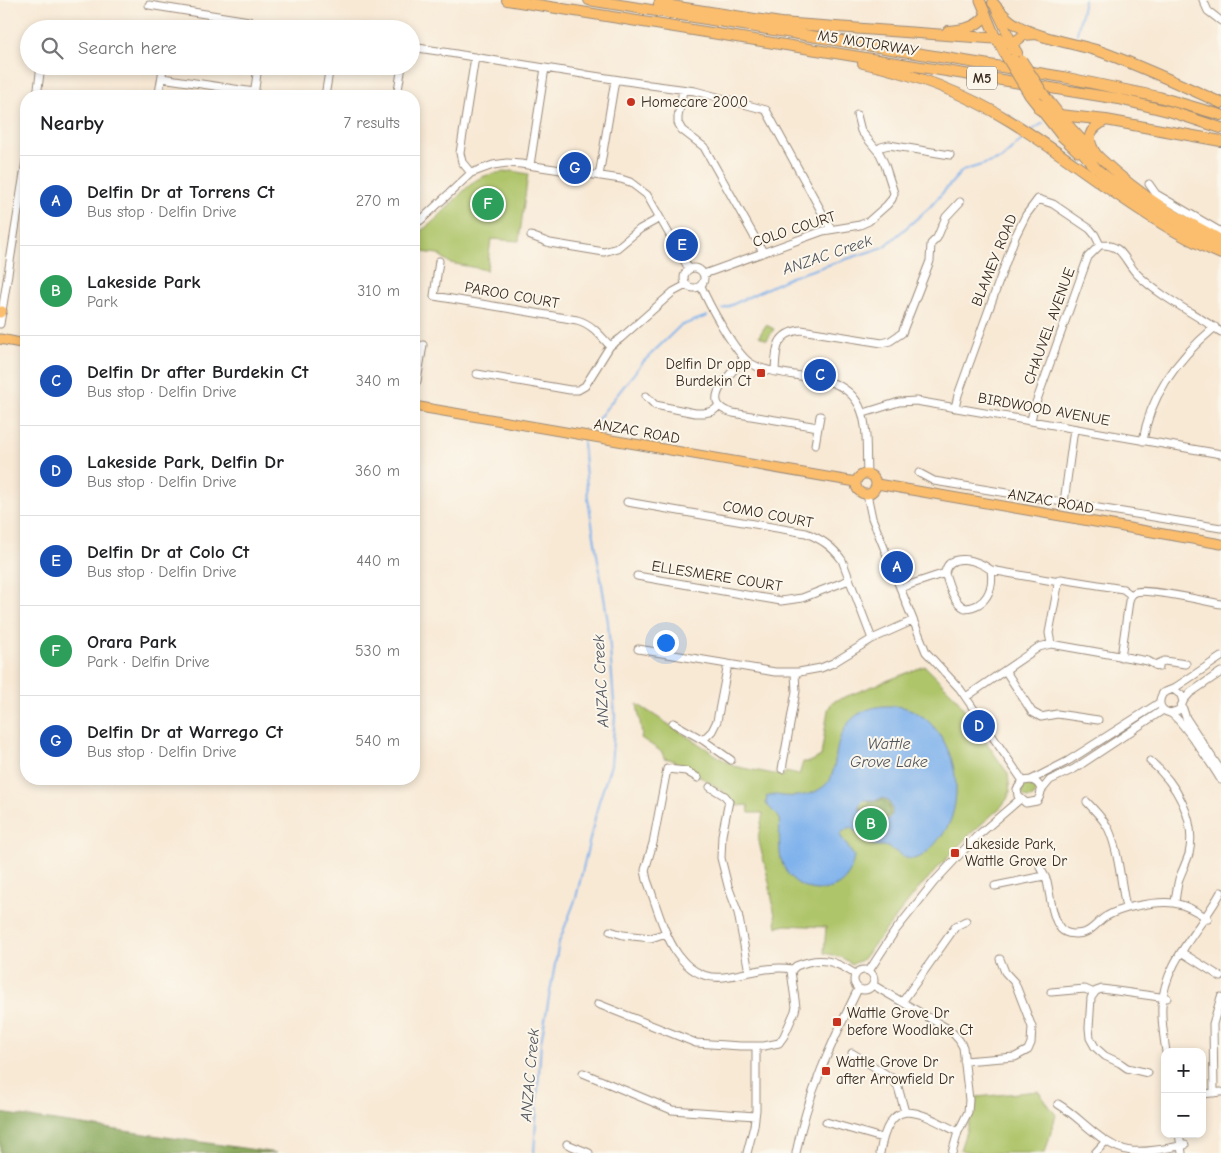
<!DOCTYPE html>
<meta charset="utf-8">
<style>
body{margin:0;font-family:"Comic Neue",sans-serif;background:#f6f6f6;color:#202124}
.controls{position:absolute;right:15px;bottom:15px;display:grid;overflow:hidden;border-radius:10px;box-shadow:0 2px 8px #0003}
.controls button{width:45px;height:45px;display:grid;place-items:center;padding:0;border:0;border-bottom:1px solid #e0e0e0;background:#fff;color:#202124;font:25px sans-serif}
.you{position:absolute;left:665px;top:642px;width:18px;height:18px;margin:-12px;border:4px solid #fff;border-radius:50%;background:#1a73e8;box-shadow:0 0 0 8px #1a73e833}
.badge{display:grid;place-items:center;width:32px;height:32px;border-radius:50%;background:#c8321e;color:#fff;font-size:16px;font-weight:700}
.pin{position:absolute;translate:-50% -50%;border:2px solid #fff;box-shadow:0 1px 5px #0006}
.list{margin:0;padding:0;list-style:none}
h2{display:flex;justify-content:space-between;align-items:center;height:65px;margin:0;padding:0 20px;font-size:21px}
h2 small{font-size:16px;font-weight:400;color:#757577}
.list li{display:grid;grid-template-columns:32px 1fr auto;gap:15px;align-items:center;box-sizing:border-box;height:90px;padding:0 20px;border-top:1px solid #e0e0e0}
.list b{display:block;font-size:19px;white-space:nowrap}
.list p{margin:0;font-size:16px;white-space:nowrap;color:#757577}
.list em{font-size:16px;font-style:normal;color:#757577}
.icon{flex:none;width:28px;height:28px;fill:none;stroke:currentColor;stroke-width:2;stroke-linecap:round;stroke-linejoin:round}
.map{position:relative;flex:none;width:1221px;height:1153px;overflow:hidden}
.search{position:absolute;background:#fff;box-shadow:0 2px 8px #0003;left:20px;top:20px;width:400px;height:55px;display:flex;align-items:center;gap:12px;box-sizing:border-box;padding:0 18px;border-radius:28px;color:#757577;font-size:19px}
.panel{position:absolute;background:#fff;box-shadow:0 2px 8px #0003;left:20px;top:90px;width:400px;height:695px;border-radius:20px}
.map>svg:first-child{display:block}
.green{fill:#afc56a;stroke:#757844}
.forest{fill:#8baa5e;stroke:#636a3e}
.water{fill:#80b2ec;stroke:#5e6e85;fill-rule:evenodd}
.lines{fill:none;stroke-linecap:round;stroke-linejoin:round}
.stream{stroke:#80b2ec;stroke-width:2}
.minor-casing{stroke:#9a8a7a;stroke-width:9}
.major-casing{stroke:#9a8a7a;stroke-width:11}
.highway-casing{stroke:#9a8a7a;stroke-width:12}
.minor{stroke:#fff;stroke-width:7}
.major{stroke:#fbbe6e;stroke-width:9}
.highway{stroke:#fbbe6e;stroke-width:10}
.major-bridge-casing{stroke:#9a8a7a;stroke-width:11;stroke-linecap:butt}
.highway-bridge-casing{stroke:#9a8a7a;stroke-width:12;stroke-linecap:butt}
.major-bridge{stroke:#fbbe6e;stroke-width:9}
.highway-bridge{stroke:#fbbe6e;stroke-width:10}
.poi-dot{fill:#c8321e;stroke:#fbf7ec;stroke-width:2}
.labels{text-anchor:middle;stroke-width:4;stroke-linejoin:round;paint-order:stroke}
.shield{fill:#fbf7ec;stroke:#75685c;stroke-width:1}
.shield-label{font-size:14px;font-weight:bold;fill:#3b2a1e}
.street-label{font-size:15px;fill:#3b2a1e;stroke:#fbf7ec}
.poi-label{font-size:15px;fill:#3b2a1e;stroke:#fbf7ec;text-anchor:start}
.water-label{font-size:16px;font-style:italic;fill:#50535c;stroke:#fbf7ec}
</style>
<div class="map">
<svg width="1221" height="1153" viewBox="0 0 1221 1153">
<rect width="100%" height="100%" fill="#fbf7ec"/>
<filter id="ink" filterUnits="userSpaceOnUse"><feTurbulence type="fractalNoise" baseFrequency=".02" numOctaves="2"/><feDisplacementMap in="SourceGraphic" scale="10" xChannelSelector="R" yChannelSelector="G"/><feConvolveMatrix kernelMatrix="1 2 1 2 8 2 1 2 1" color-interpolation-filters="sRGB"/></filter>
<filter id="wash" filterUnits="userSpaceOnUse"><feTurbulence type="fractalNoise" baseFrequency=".0096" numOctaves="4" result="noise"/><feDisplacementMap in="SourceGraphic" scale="20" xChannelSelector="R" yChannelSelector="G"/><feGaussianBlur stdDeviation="1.12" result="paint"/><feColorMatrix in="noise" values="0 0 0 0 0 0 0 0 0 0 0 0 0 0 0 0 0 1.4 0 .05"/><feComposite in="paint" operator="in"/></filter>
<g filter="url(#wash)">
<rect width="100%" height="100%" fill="#f8e9d5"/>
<path class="green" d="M 512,171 L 528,174 L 519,241 L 491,239 L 487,270 L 450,263 L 438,254 L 414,251 L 414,235 C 440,221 453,198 475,181 C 486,173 500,173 512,171 Z
M 766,325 L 774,329 L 767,340 L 759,336 Z
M 925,666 L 955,696 L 1008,774 L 1010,792 L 1007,799 L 1001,807 L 968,836 L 920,887 L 862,960 L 852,964 L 841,957 L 824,953 L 826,927 L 786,925 L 777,927 L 769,882 L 758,838 L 763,813 L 749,813 L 748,805 L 737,806 L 733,805 L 722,791 L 687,768 L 678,766 L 673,760 L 664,758 L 662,752 L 641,738 L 642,734 L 637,704 L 733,766 L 784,776 L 785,772 L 799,775 L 803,762 L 810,762 L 821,756 L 828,710 L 832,702 Z
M1022 791a7 7 0 1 1 14 0a7 7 0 1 1-14 0Z
M 1038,1091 L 1056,1115 L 1045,1153 L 976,1153 L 960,1150 L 977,1097 Z"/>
<path class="forest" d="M 882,799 L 889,805 L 890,815 L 882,819 L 872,812 L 866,813 L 861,810 L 863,806 L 870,805 L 869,800 L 877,802 Z
M 0,1113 L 277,1153 L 0,1153 Z"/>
<path class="water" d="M 885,706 C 894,706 903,706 912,710 C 949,728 964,779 952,816 C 949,827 941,837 934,845 C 928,851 921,859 912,859 C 902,859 897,851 888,847 C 882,845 876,847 870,844 C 862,841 857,831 850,827 L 842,832 L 840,835 L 854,856 C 853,862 852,869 848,875 C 833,898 799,893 786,871 C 776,856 781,835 779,817 L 766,804 L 767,796 C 772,794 777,795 782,796 C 797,797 811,796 823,787 C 833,780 834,767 836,755 C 840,726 855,708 885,706 ZM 882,798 C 890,799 893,808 892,815 L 887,820 L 881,821 L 871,813 L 863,814 C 859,810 858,804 863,800 L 877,800 Z"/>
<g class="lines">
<path class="stream" d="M 1077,34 L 1084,0
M 1031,131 L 1043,123
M 723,309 L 791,277 L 884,247 L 929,208 L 962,171 L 1001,159 L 1024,138
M 586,434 L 643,362 L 680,326 L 707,316
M 534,1153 L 541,1042 L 559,942 L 576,898 L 599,801 L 611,765 L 615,716 L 608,622 L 588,499 L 583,443 L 584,438"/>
</g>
</g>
<g filter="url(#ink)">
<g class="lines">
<defs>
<path id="minor" d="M 1203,0 L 1208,11 L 1221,21
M 149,5 L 249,21 L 257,29
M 257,28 L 272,24 L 302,29
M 411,47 L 438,51
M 444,52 L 509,63
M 513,63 L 583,74
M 587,75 L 646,84
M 162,78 L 254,92
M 650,85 L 695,91 L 766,110 L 831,229
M 683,90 L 678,117 L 678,123 L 682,130 L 704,147 L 763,252
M 159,93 L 163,69
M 37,96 L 41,66
M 254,96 L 258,66
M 325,96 L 330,66
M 397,96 L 402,66
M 877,150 L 881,147 L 889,145 L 950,155
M 530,165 L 545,68
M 471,173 L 462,162 L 460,153 L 475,57
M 599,176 L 615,80
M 1149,184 L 1156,194 L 1221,232
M 414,224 L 421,220 L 471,173 L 493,165 L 507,163 L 521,164 L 621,179 L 630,182 L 647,195 L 689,269
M 531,236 L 550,243 L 604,252 L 617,248 L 640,229 L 660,218
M 1100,245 C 1123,244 1123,259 1137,274 C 1160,297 1194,313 1221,332
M 439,261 L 434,296 L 577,320 C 592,324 600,335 610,346
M684 278a10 10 0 1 1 20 0a10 10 0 1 1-20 0Z
M 704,274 L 823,231 L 860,225 L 869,221 L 887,205 L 892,199 L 894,193 L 885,165 L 880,154 L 861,131 L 857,115
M 701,286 C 708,303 735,353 750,363 C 763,371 779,372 794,375 C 805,377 817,378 827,381 C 873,394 865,436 867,473
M 0,324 L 26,161
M 744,358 C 732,373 696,404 733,413 L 818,427
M 775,372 C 776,350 775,333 801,330 L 882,343 L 890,341 L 902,333 L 930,261 L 931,244 L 937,238 L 946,217 L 960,202
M 477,374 L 570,390 L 578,390 L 585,386 L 610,346 L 621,338 L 673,292 L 686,285
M 417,381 L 423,345
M 646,396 L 655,405 L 695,413 L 704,413 L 713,411 L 719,406
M 955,408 L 958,395 L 1015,237 L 1026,215 L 1038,199 L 1053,204 L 1090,229 L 1095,235 L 1100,245
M 864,413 L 899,402 L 916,401 L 1221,454
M 1031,421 L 1033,411 L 1088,257 L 1100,245
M 1143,441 C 1150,394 1179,357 1215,327
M 815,445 L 820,416
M 919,473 L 934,481 L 1221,528
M 867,494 L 872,518 L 926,652 L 960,689 L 1023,781
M 627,502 L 806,533 C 821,539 832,546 842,560 L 872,639
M 1064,502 L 1074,429
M 991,570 L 1059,582
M 637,576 L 781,601 L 802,598 L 849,580
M 900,588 L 945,573 C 948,551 979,560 991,570 C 994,589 986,607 965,608 C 953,602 949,585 945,573
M 1051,644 L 1049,633 L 1059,580 L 1061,579 L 1123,589 L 1131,595
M 638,649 L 775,672 L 799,672 L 821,668 L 833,663 L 872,639 L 912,621
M 1121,657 L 1129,601 C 1130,597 1131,594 1136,592 C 1148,588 1205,601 1221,604
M 1155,665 L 1164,661 L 1186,664
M 1005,670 L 1032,712 L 1041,717 L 1057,714 L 1098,720
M 1173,689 L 1181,695 L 1183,702 L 1179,710 L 1170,713 C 1160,711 1157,702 1163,693 L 1173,689 L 1221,657
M 966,697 L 1039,647 L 1051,644 L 1148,661 L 1159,667
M 1183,701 L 1190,693 L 1221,672
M 1182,706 L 1186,718 L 1221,771
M 1170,713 C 1181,718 1214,768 1221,780
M 673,723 L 703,740 L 731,760
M 703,740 L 712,731 L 717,721 L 728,664
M 1150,761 C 1176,783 1197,819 1189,854 C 1186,863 1182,871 1179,879 C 1177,887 1176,895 1175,902
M 782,769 L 796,691 L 795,673
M 698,778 L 686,771 L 667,769 L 653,843 L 645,870 L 647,880 C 661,916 673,983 724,977 C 747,974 769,965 792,969
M 1031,780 C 1041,783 1044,792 1037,801 L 1026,803 L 1018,796 L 1017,789 L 1023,781 L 1031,780 L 1068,761 L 1159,703
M 710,787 L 725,796 L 729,801 L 722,835 L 721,858 L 728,886 L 738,913 L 749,972
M 1041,791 L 1050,780 L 1074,769 L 1163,710
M 1087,802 C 1095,811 1104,819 1109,830 C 1119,853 1121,884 1126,908
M 1040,867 C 1042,872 1045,876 1047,881 C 1050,894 1052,919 1061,929 C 1067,935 1078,935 1086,932 C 1094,929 1099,920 1107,916 C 1116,911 1126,908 1136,906 C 1167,900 1182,900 1208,919
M 995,886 L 1044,876
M 610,931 L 623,935 L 651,938 L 666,933
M 1181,952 L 1221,977
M854 980a10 10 0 1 1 20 0a10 10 0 1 1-20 0Z
M 869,971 L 895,931 L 934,882 L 976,837 L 1019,800
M 873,985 L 950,1030 L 959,1040 L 963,1047 L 969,1100 L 968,1112 L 958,1132 L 952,1153
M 1051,992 L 1085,989 L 1094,993
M 903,1001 L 956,926 L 966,921
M 598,1004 L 696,1043 L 740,1046 L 764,1046 L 779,1043 L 784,1036 L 795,1011 L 796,1007 L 791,971 L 796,966 C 820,956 834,960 855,974
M 1166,1052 C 1164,1037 1161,1021 1162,1006 C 1164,962 1201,929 1221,892
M 852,1053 L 892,1078 L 898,1087 L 905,1112
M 964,1061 L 1015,1057 L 1028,1050 L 1031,1043 L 1032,1027 L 1015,983 L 1005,972 L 1000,959
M 583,1073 L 672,1110 L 755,1116
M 1148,1073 L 1127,1068 L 1120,1063 L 1105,1056 L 1095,1047 L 1090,1038 L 1089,1028 L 1091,998 L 1096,991 L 1102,989 L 1167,998
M 1214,1093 L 1213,1024 L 1221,997
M 1202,1094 L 1221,1092
M 1058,1104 C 1082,1118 1102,1147 1131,1151 C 1149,1153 1168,1148 1185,1145
M 826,1122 L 882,1138
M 1179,1134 L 1182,1153
M 567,1144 L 589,1153
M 747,1153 L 754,1126 L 756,1110 L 756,1046
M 796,1153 C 807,1095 832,1042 858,989
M 880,1153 C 890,1092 919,1112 958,1132
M 1095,1153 L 1106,1141"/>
<path id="major" d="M 980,0 L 996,38 L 1006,57
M 996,9 L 1014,47
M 1029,95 L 1062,137 L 1078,152
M 1046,97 C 1078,140 1118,178 1164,208 C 1182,220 1202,228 1221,240
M 1090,163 C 1130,198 1177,220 1221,249
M 0,313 L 2,311
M 0,339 L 26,344
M 414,406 L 856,482
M856 484a10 10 0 1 1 20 0a10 10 0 1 1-20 0Z
M 877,484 L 1221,544"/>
<path id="highway" d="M 507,0 L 1119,99 L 1172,112 L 1221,128
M 589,0 L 1063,77 L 1159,97 L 1221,115
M 993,3 C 1000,11 1006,19 1015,24 C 1039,39 1074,43 1102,52 C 1143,67 1182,85 1221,103
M 659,4 L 781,23 L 1001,39 L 1012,45 L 1017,53
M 948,31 C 962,30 977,28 986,15
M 1012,50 L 1012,44 L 1024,35 L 1036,34
M 863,63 C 915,74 964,93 1010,121 C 1080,164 1144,222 1221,254
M 1036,96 L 1095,167
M 1039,109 L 1050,114 L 1106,120 L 1221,141
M 1097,156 C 1085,138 1088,130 1106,120"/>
</defs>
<use href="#minor" class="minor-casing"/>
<use href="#major" class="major-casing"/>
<use href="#highway" class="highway-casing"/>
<use href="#minor" class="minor"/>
<use href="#major" class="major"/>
<use href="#highway" class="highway"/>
<defs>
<path id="major-bridge" d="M 1006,57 L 1029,95
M 1022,60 L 1046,97"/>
<path id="highway-bridge" d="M 1013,59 L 1036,96"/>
</defs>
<use href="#major-bridge" class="major-bridge-casing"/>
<use href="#highway-bridge" class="highway-bridge-casing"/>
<use href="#major-bridge" class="major-bridge"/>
<use href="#highway-bridge" class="highway-bridge"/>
</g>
</g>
<g class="poi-dot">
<circle cx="631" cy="102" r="5"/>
<rect x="756" y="368" width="10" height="10" rx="2.5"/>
<rect x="950" y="848" width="10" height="10" rx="2.5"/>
<rect x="832" y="1017" width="10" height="10" rx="2.5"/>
<rect x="821" y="1066" width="10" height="10" rx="2.5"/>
</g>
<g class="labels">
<rect class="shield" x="967" y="66.5" width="30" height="23" rx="4"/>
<g class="shield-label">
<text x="982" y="83">M5</text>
</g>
<g class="street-label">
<text transform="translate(868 43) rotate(9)" y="5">M5 MOTORWAY</text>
<text transform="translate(794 229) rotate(-18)" y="5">COLO COURT</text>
<text transform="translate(994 260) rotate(-68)" y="5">BLAMEY ROAD</text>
<text transform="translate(512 295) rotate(10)" y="5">PAROO COURT</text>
<text transform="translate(1049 326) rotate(-70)" y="5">CHAUVEL AVENUE</text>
<text transform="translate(1044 409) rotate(10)" y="5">BIRDWOOD AVENUE</text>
<text transform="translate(637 431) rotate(10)" y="5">ANZAC ROAD</text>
<text transform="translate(1051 501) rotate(10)" y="5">ANZAC ROAD</text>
<text transform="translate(768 514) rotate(11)" y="5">COMO COURT</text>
<text transform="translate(717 576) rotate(9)" y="5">ELLESMERE COURT</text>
</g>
<g class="poi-label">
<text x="641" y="107">Homecare 2000</text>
<text x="751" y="369" text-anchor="end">Delfin Dr opp<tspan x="751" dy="17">Burdekin Ct</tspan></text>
<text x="965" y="849">Lakeside Park,<tspan x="965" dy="17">Wattle Grove Dr</tspan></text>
<text x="847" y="1018">Wattle Grove Dr<tspan x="847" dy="17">before Woodlake Ct</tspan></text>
<text x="836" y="1067">Wattle Grove Dr<tspan x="836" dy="17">after Arrowfield Dr</tspan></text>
</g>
<g class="water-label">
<text transform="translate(827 254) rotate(-19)" y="6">ANZAC Creek</text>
<text transform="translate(600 681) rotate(-93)" y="6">ANZAC Creek</text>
<text x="889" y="749">Wattle<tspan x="889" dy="18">Grove Lake</tspan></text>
<text transform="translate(529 1075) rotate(-85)" y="6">ANZAC Creek</text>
</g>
</g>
</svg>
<div class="controls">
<button>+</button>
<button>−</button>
</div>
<div class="you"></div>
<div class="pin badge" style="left:897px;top:567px;background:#1a4fb4">A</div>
<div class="pin badge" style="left:871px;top:824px;background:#2e9e5b">B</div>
<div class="pin badge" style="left:820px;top:375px;background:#1a4fb4">C</div>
<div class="pin badge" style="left:979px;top:726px;background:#1a4fb4">D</div>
<div class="pin badge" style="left:682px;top:245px;background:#1a4fb4">E</div>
<div class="pin badge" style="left:488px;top:204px;background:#2e9e5b">F</div>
<div class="pin badge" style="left:575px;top:168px;background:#1a4fb4">G</div>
<div class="search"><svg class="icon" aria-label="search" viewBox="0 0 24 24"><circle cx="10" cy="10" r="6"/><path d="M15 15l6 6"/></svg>Search here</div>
<section class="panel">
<h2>Nearby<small>7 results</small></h2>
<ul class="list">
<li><span class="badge" style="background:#1a4fb4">A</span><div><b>Delfin Dr at Torrens Ct</b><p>Bus stop · Delfin Drive</p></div><em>270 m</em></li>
<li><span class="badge" style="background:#2e9e5b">B</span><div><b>Lakeside Park</b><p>Park</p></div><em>310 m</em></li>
<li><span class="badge" style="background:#1a4fb4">C</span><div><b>Delfin Dr after Burdekin Ct</b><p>Bus stop · Delfin Drive</p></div><em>340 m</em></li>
<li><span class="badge" style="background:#1a4fb4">D</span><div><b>Lakeside Park, Delfin Dr</b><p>Bus stop · Delfin Drive</p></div><em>360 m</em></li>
<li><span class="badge" style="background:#1a4fb4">E</span><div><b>Delfin Dr at Colo Ct</b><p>Bus stop · Delfin Drive</p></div><em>440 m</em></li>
<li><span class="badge" style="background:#2e9e5b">F</span><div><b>Orara Park</b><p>Park · Delfin Drive</p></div><em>530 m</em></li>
<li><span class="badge" style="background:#1a4fb4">G</span><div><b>Delfin Dr at Warrego Ct</b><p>Bus stop · Delfin Drive</p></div><em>540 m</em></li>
</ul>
</section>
</div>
